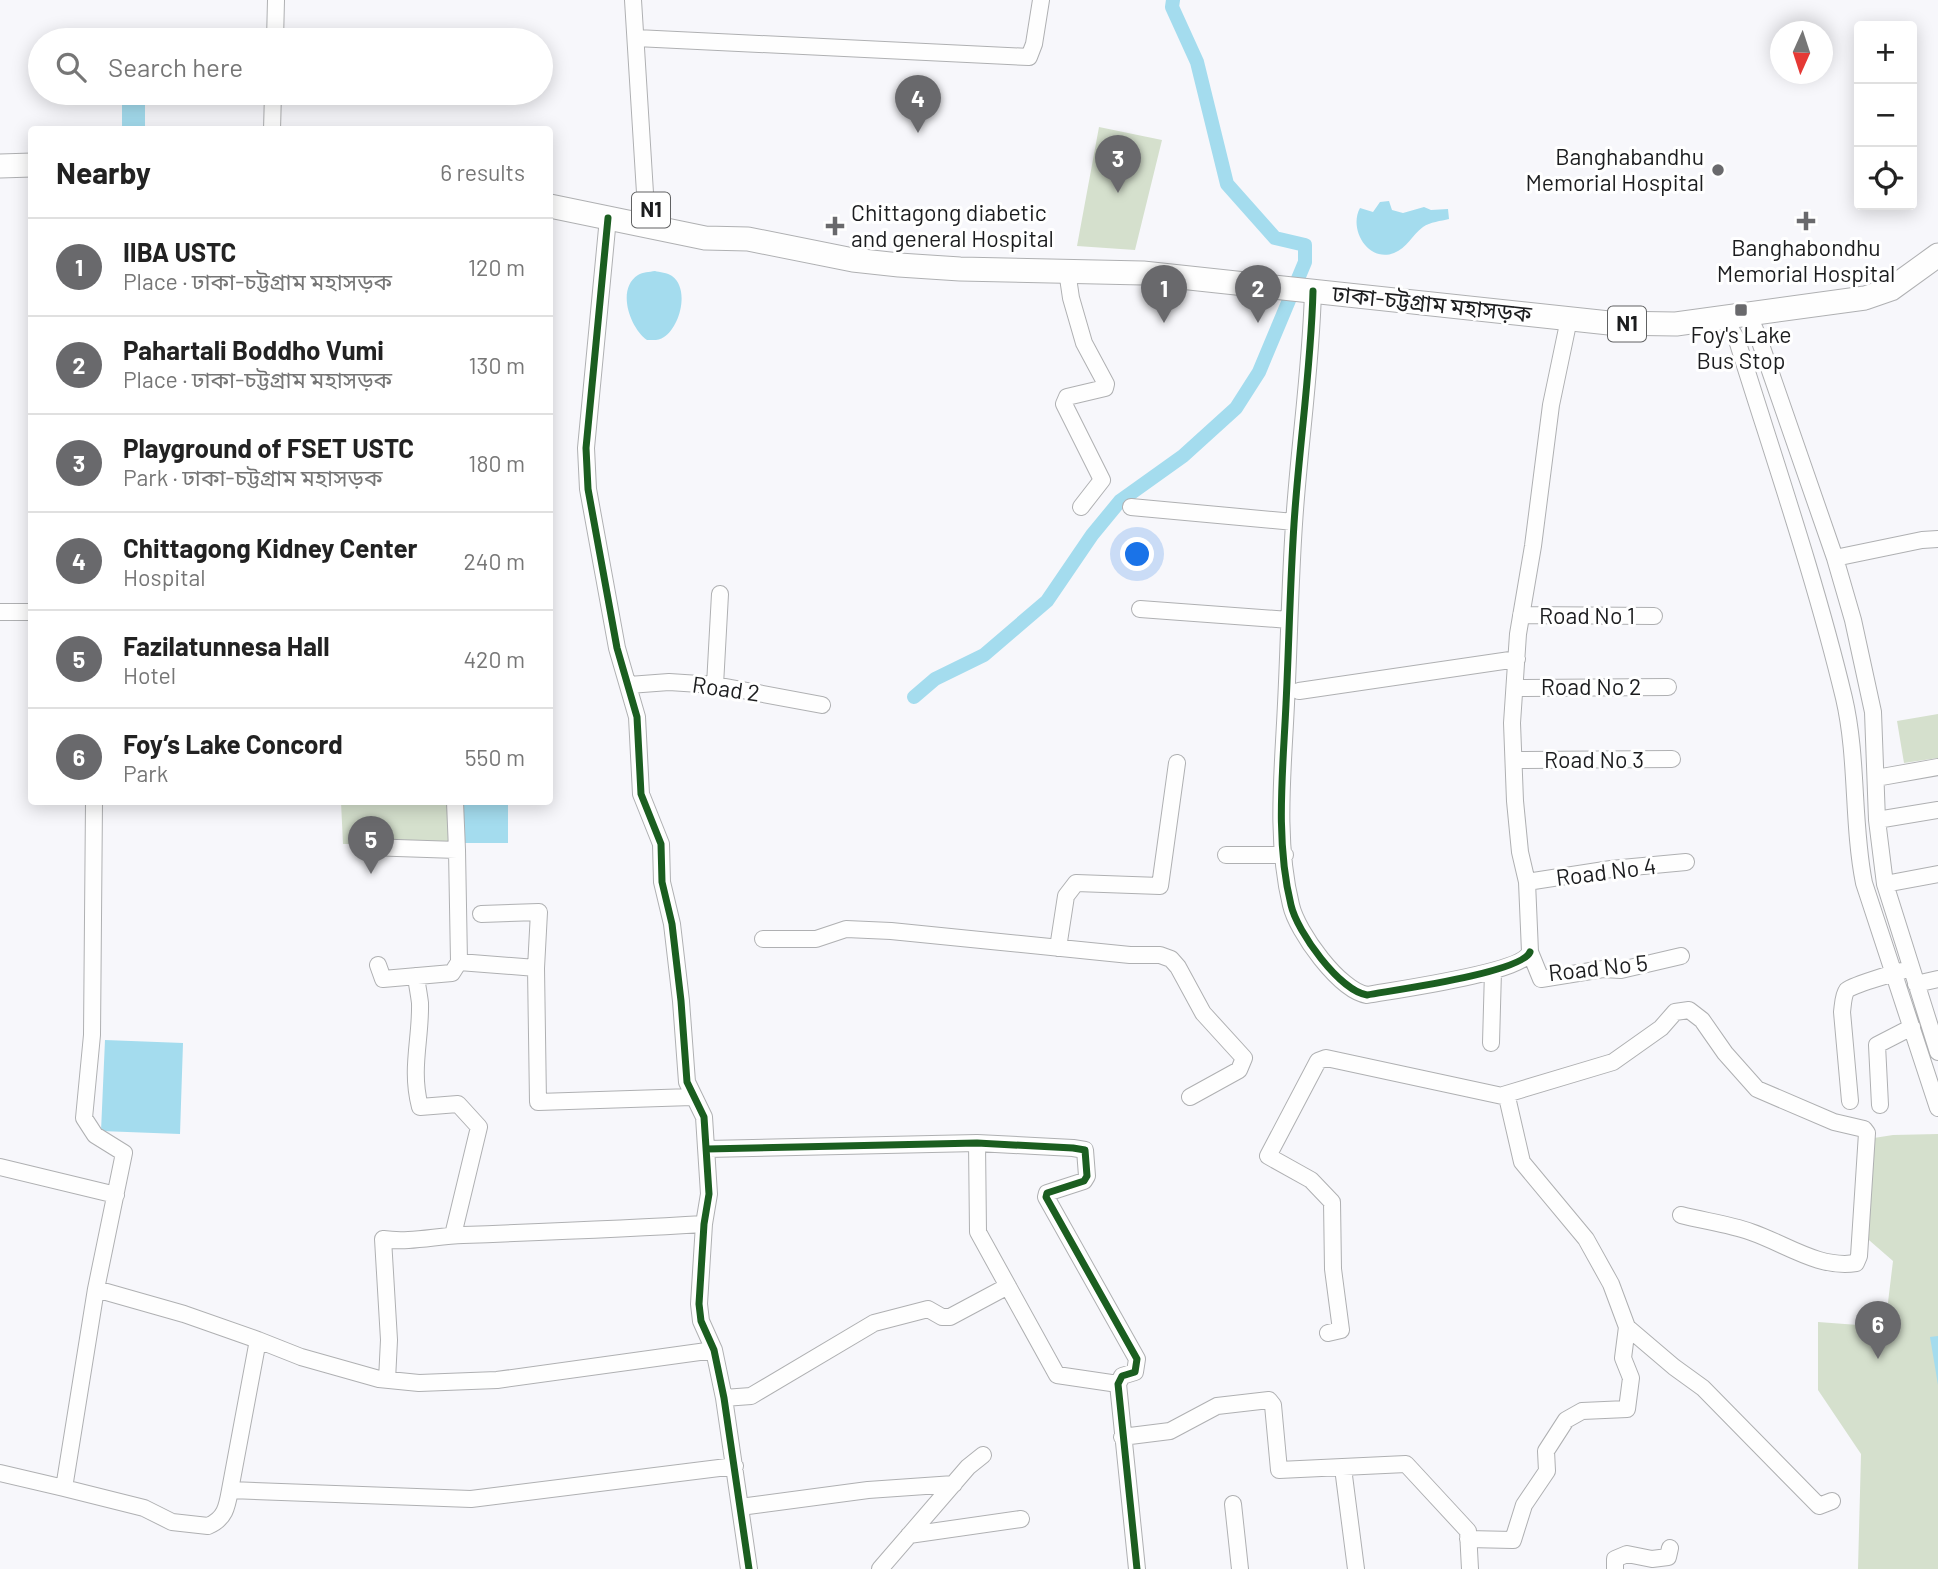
<!DOCTYPE html>
<meta charset="utf-8">
<style>
body{margin:0;font-family:Barlow,"Noto Sans Bengali",sans-serif;background:#f6f6f6;color:#222}
.controls{position:absolute;right:21px;top:21px;display:grid;overflow:hidden;border-radius:7px;box-shadow:0 4px 18px #0003}
.controls button{width:63px;height:63px;display:grid;place-items:center;padding:0;border:0;border-bottom:2px solid #e0e0e0;background:#fff;color:#222;font:35px sans-serif}
.compass{position:absolute;left:1770px;top:21px;width:63px;height:63px;border-radius:50%;background:#fff;box-shadow:0 4px 18px #0003;rotate:183deg}
.you{position:absolute;left:1138px;top:555px;width:24px;height:24px;margin:-18px;border:5px solid #fff;border-radius:50%;background:#1a73e8;box-shadow:0 0 0 10px #1a73e833}
.badge{display:grid;place-items:center;width:46px;height:46px;border-radius:50%;background:#69696c;color:#fff;font-size:23px;font-weight:700}
.pin{position:absolute;translate:-50% -58px;filter:drop-shadow(0 2px 4px #0008)}
.pin::after{content:'';position:absolute;top:37px;width:24px;height:21px;background:inherit;clip-path:polygon(0 0,100% 0,50% 100%)}
.list{margin:0;padding:0;list-style:none}
h2{display:flex;justify-content:space-between;align-items:center;height:91px;margin:0;padding:0 28px;font-size:30px}
h2 small{font-size:23px;font-weight:400;color:#767676}
.list li{display:grid;grid-template-columns:46px 1fr auto;gap:21px;align-items:center;box-sizing:border-box;height:98px;padding:0 28px;border-top:2px solid #e0e0e0}
.list b{display:block;font-size:26px;white-space:nowrap}
.list p{margin:0;font-size:23px;white-space:nowrap;color:#767676}
.list em{font-size:23px;font-style:normal;color:#767676}
.icon{flex:none;width:38px;height:38px;fill:none;stroke:currentColor;stroke-width:2;stroke-linecap:round;stroke-linejoin:round}
.map{position:relative;flex:none;width:1938px;height:1569px;overflow:hidden}
.search{position:absolute;background:#fff;box-shadow:0 4px 18px #0003;left:28px;top:28px;width:525px;height:77px;display:flex;align-items:center;gap:18px;box-sizing:border-box;padding:0 24px;border-radius:38px;color:#767676;font-size:26px}
.panel{position:absolute;background:#fff;box-shadow:0 4px 18px #0003;left:28px;top:126px;width:525px;height:679px;border-radius:7px}
.map>svg:first-child{display:block}
.green{fill:#d5e0cd}
.water{fill:#a4dcee}
.lines{fill:none;stroke-linecap:round;stroke-linejoin:round}
.canal{stroke:#a4dcee;stroke-width:14}
.minor-casing{stroke:#afb0b2;stroke-width:18}
.highway-casing{stroke:#afb0b2;stroke-width:25}
.minor{stroke:#fefefe;stroke-width:16}
.highway{stroke:#fefefe;stroke-width:23}
.cycleway-casing{stroke:#fff;stroke-width:11}
.cycleway{stroke:#1b5e20;stroke-width:7}
.poi-dot{fill:#69696c;stroke:#fff;stroke-width:2.5}
.labels{text-anchor:middle;stroke-width:6;stroke-linejoin:round;paint-order:stroke}
.shield{fill:#fff;stroke:#606162;stroke-width:2}
.shield-label{font-size:21px;font-weight:bold;fill:#1c1d1f}
.poi-label{font-size:23px;fill:#1c1d1f;stroke:#fff}
.street-label{font-size:23px;fill:#1c1d1f;stroke:#fff}
</style>
<div class="map">
<svg width="1938" height="1569" viewBox="0 0 1938 1569">
<rect width="100%" height="100%" fill="#f7f7fb"/>
<path class="green" d="M 1099,127 L 1162,140 L 1135,250 L 1077,246 Z
M 1938,714 L 1938,758 L 1904,763 L 1897,721 Z
M 341,802 L 449,802 L 451,844 L 343,844 Z
M 1938,1134 L 1938,1569 L 1858,1569 L 1861,1454 L 1818,1390 L 1818,1322 L 1885,1327 L 1893,1261 L 1862,1234 L 1861,1140 L 1893,1135 Z"/>
<path class="water" d="M 122,105 L 145,105 L 145,129 L 122,129 Z
M 1389,201 L 1392,210 L 1403,213 L 1424,207 L 1431,210 L 1448,209 L 1449,219 C 1441,221 1430,222 1423,227 C 1412,235 1407,248 1394,253 C 1369,263 1348,230 1360,208 L 1373,212 L 1380,202 Z
M 655,271 C 659,272 668,273 672,276 C 690,289 680,327 664,337 C 659,341 653,340 647,340 C 630,328 616,289 638,275 C 643,272 649,272 655,271 Z
M 463,802 L 508,802 L 508,843 L 463,843 Z
M 105,1040 L 183,1043 L 180,1134 L 101,1131 Z
M 1938,1336 L 1938,1385 L 1930,1337 Z"/>
<g class="lines">
<path class="canal" d="M 914,697 L 935,679 L 984,655 L 1047,601 L 1092,535 L 1120,501 L 1183,456 L 1236,408 L 1259,372 L 1305,262 L 1305,245 L 1275,238 L 1227,184 L 1197,62 L 1172,7 L 1173,0"/>
<defs>
<path id="minor" d="M 633,0 L 646,209
M 636,38 L 1029,57 L 1034,44 L 1041,0
M 275,40 L 276,0
M 272,130 L 273,93
M 608,218 L 586,448 L 588,489 L 617,648 L 637,717 L 641,794 L 661,844 L 662,882 L 672,924 L 681,1001 L 687,1082 L 704,1117 L 709,1194 L 704,1224 L 699,1304 L 701,1321 L 714,1350 L 724,1398 L 749,1569
M 1067,271 L 1071,298 L 1084,343 L 1106,384 L 1105,388 L 1067,397 L 1064,404 L 1102,480 L 1081,507
M 1313,291 C 1311,369 1299,446 1294,524 C 1290,584 1289,644 1286,704 C 1283,770 1275,840 1291,905 C 1297,932 1340,991 1367,995 C 1394,990 1521,973 1530,952
M 1748,313 L 1759,339 L 1835,558 L 1853,620 L 1873,712 L 1877,820 L 1885,884 L 1938,1052
M 1569,319 L 1551,405 L 1533,546 L 1518,634 L 1512,723 L 1515,801 L 1520,852 L 1527,882 L 1530,952 L 1541,979 L 1603,969 L 1621,970 L 1681,956
M 1725,319 L 1737,340 C 1774,459 1815,577 1844,698 C 1858,758 1852,823 1864,883 L 1938,1108
M 1131,507 L 1294,522
M 1835,558 L 1922,540 L 1938,539
M 1140,609 L 1289,620
M 0,612 L 32,612
M 1521,615 L 1654,616
M 629,685 L 669,682 L 715,685 L 822,705
M 715,685 L 720,594
M 1515,688 L 1668,687
M 1299,691 L 1517,659
M 1515,760 L 1672,759
M 1876,778 L 1938,767
M 455,802 L 457,850
M 1877,820 L 1938,810
M 367,847 L 457,850 L 459,962 L 452,973 L 383,979 L 378,965
M 1226,855 L 1285,855
M 1527,882 L 1611,869 L 1686,862
M 1885,884 L 1938,874
M 481,914 L 539,912 L 536,968 L 538,1102 L 692,1097
M 763,939 L 816,939 L 846,929 L 891,931 L 1130,955 L 1160,955 L 1171,959 L 1178,967 L 1203,1013 L 1244,1058 L 1239,1070 L 1190,1097
M 1058,948 L 1066,896 L 1076,883 L 1160,886 L 1177,763
M 459,962 L 536,968
M 416,976 C 417,985 419,994 420,1003 C 421,1039 410,1069 420,1107 L 458,1104 L 479,1127 L 453,1235
M 1916,984 L 1938,979
M 1491,1043 L 1493,971
M 1503,1095 L 1613,1062 L 1661,1028 L 1675,1012 L 1689,1010 L 1702,1020 L 1725,1053 L 1757,1089 L 1834,1122 L 1864,1129 L 1867,1133 L 1859,1256 L 1856,1263 C 1819,1269 1786,1244 1751,1232 C 1729,1224 1704,1221 1681,1215
M 1850,1101 L 1842,1012 C 1843,1005 1843,995 1847,990 C 1850,986 1894,973 1902,971
M 1880,1105 L 1877,1045 L 1912,1027
M 977,1143 L 978,1232 L 1057,1375 L 1118,1384
M 707,1149 L 977,1143 L 1073,1148 L 1085,1150 L 1087,1176 L 1084,1181 L 1047,1193 L 1046,1197 L 1137,1359 L 1135,1372 L 1122,1376 L 1118,1384 L 1137,1569
M 0,1167 L 116,1195
M 96,1289 L 184,1314 L 258,1340 L 230,1490 L 471,1499 L 735,1466
M 1328,1333 L 1341,1330 L 1333,1269 L 1332,1202 L 1311,1180 L 1268,1156 L 1318,1061 L 1326,1058 L 1507,1097 L 1522,1162 L 1586,1239 L 1611,1284 L 1627,1327
M 258,1340 L 301,1357 L 379,1379 L 419,1383 L 497,1380 L 714,1350
M 387,1380 L 389,1340 L 383,1239 C 410,1243 435,1236 463,1235 C 543,1232 623,1229 704,1224
M 724,1398 L 751,1396 L 874,1323 L 928,1309 L 942,1317 L 950,1317 L 1008,1286
M 1122,1437 L 1170,1431 L 1217,1406 L 1269,1400 L 1273,1405 L 1279,1470 L 1406,1464 L 1468,1531 L 1470,1569
M 1343,1468 L 1356,1569
M 0,1473 L 64,1488 L 96,1289 L 124,1153 L 95,1135 L 84,1118 L 92,1035 L 94,802
M 64,1488 L 144,1508 L 172,1522 L 208,1526 C 225,1519 227,1507 230,1490
M 1233,1504 L 1240,1569
M 740,1507 L 868,1490 L 954,1484
M 909,1535 L 1021,1519
M 1468,1539 L 1513,1540 L 1524,1505 L 1547,1471 L 1546,1451 L 1566,1420 L 1582,1411 L 1627,1409 L 1631,1378 L 1623,1358 L 1627,1327 L 1674,1367 L 1703,1388 L 1819,1506 L 1832,1501
M 880,1569 L 968,1467 L 983,1455
M 1615,1569 L 1615,1559 L 1627,1554 L 1652,1559 L 1668,1557 L 1670,1548"/>
<path id="highway" d="M 0,166 L 32,165
M 550,206 L 705,238 L 748,239 L 853,260 L 899,265 L 960,269 L 1143,273 L 1609,323 L 1676,324 L 1865,298 L 1891,289 L 1938,255"/>
</defs>
<use href="#minor" class="minor-casing"/>
<use href="#highway" class="highway-casing"/>
<use href="#minor" class="minor"/>
<use href="#highway" class="highway"/>
<defs>
<path id="cycleway" d="M 608,218 L 586,448 L 588,489 L 617,648 L 637,717 L 641,794 L 661,844 L 662,882 L 672,924 L 681,1001 L 687,1082 L 704,1117 L 709,1194 L 704,1224 L 699,1304 L 701,1321 L 714,1350 L 724,1398 L 749,1569
M 1313,291 C 1311,369 1299,446 1294,524 C 1290,584 1289,644 1286,704 C 1283,770 1275,840 1291,905 C 1297,932 1340,991 1367,995 C 1394,990 1521,973 1530,952
M 707,1149 L 977,1143 L 1073,1148 L 1085,1150 L 1087,1176 L 1084,1181 L 1047,1193 L 1046,1197 L 1137,1359 L 1135,1372 L 1122,1376 L 1118,1384 L 1137,1569"/>
</defs>
<use href="#cycleway" class="cycleway-casing"/>
<use href="#cycleway" class="cycleway"/>
</g>
<g class="poi-dot">
<circle cx="1718" cy="170" r="7"/>
<path d="M1802.5 210.5h7v7h7v7h-7v7h-7v-7h-7v-7h7z"/>
<path d="M831.5 215.5h7v7h7v7h-7v7h-7v-7h-7v-7h7z"/>
<rect x="1734" y="303" width="14" height="14" rx="3.5"/>
</g>
<g class="labels">
<g class="shield">
<rect x="632" y="192.5" width="38" height="35" rx="5"/>
<rect x="1608" y="306.5" width="38" height="35" rx="5"/>
</g>
<g class="shield-label">
<text x="651" y="217">N1</text>
<text x="1627" y="331">N1</text>
</g>
<g class="poi-label">
<text x="1704" y="165" text-anchor="end">Banghabandhu<tspan x="1704" dy="26">Memorial Hospital</tspan></text>
<text x="851" y="221" text-anchor="start">Chittagong diabetic<tspan x="851" dy="26">and general Hospital</tspan></text>
<text x="1806" y="256">Banghabondhu<tspan x="1806" dy="26">Memorial Hospital</tspan></text>
<text x="1741" y="343">Foy's Lake<tspan x="1741" dy="26">Bus Stop</tspan></text>
</g>
<g class="street-label">
<text transform="translate(1432 304) rotate(6)" y="8">ঢাকা-চট্টগ্রাম মহাসড়ক</text>
<text x="1587" y="624">Road No 1</text>
<text x="1591" y="695">Road No 2</text>
<text transform="translate(726 689) rotate(8)" y="8">Road 2</text>
<text x="1594" y="768">Road No 3</text>
<text transform="translate(1606 872) rotate(-7)" y="8">Road No 4</text>
<text transform="translate(1598 968) rotate(-6)" y="8">Road No 5</text>
</g>
</g>
</svg>
<div class="controls">
<button>+</button>
<button>−</button>
<button><svg class="icon" aria-label="locate" viewBox="0 0 24 24"><circle cx="12" cy="12" r="6"/><path d="M12 2v4M12 18v4M2 12h4M18 12h4"/></svg></button>
</div>
<svg class="compass" viewBox="-18 -18 36 36"><path d="M0-13l5 13h-10z" fill="#e53935"/><path d="M0 13l5-13h-10z" fill="#767676"/></svg>
<div class="you"></div>
<div class="pin badge" style="left:1164px;top:323px">1</div>
<div class="pin badge" style="left:1258px;top:323px">2</div>
<div class="pin badge" style="left:1118px;top:193px">3</div>
<div class="pin badge" style="left:918px;top:133px">4</div>
<div class="pin badge" style="left:371px;top:874px">5</div>
<div class="pin badge" style="left:1878px;top:1359px">6</div>
<div class="search"><svg class="icon" aria-label="search" viewBox="0 0 24 24"><circle cx="10" cy="10" r="6"/><path d="M15 15l6 6"/></svg>Search here</div>
<section class="panel">
<h2>Nearby<small>6 results</small></h2>
<ul class="list">
<li><span class="badge">1</span><div><b>IIBA USTC</b><p>Place · ঢাকা-চট্টগ্রাম মহাসড়ক</p></div><em>120 m</em></li>
<li><span class="badge">2</span><div><b>Pahartali Boddho Vumi</b><p>Place · ঢাকা-চট্টগ্রাম মহাসড়ক</p></div><em>130 m</em></li>
<li><span class="badge">3</span><div><b>Playground of FSET USTC</b><p>Park · ঢাকা-চট্টগ্রাম মহাসড়ক</p></div><em>180 m</em></li>
<li><span class="badge">4</span><div><b>Chittagong Kidney Center</b><p>Hospital</p></div><em>240 m</em></li>
<li><span class="badge">5</span><div><b>Fazilatunnesa Hall</b><p>Hotel</p></div><em>420 m</em></li>
<li><span class="badge">6</span><div><b>Foy’s Lake Concord</b><p>Park</p></div><em>550 m</em></li>
</ul>
</section>
</div>
